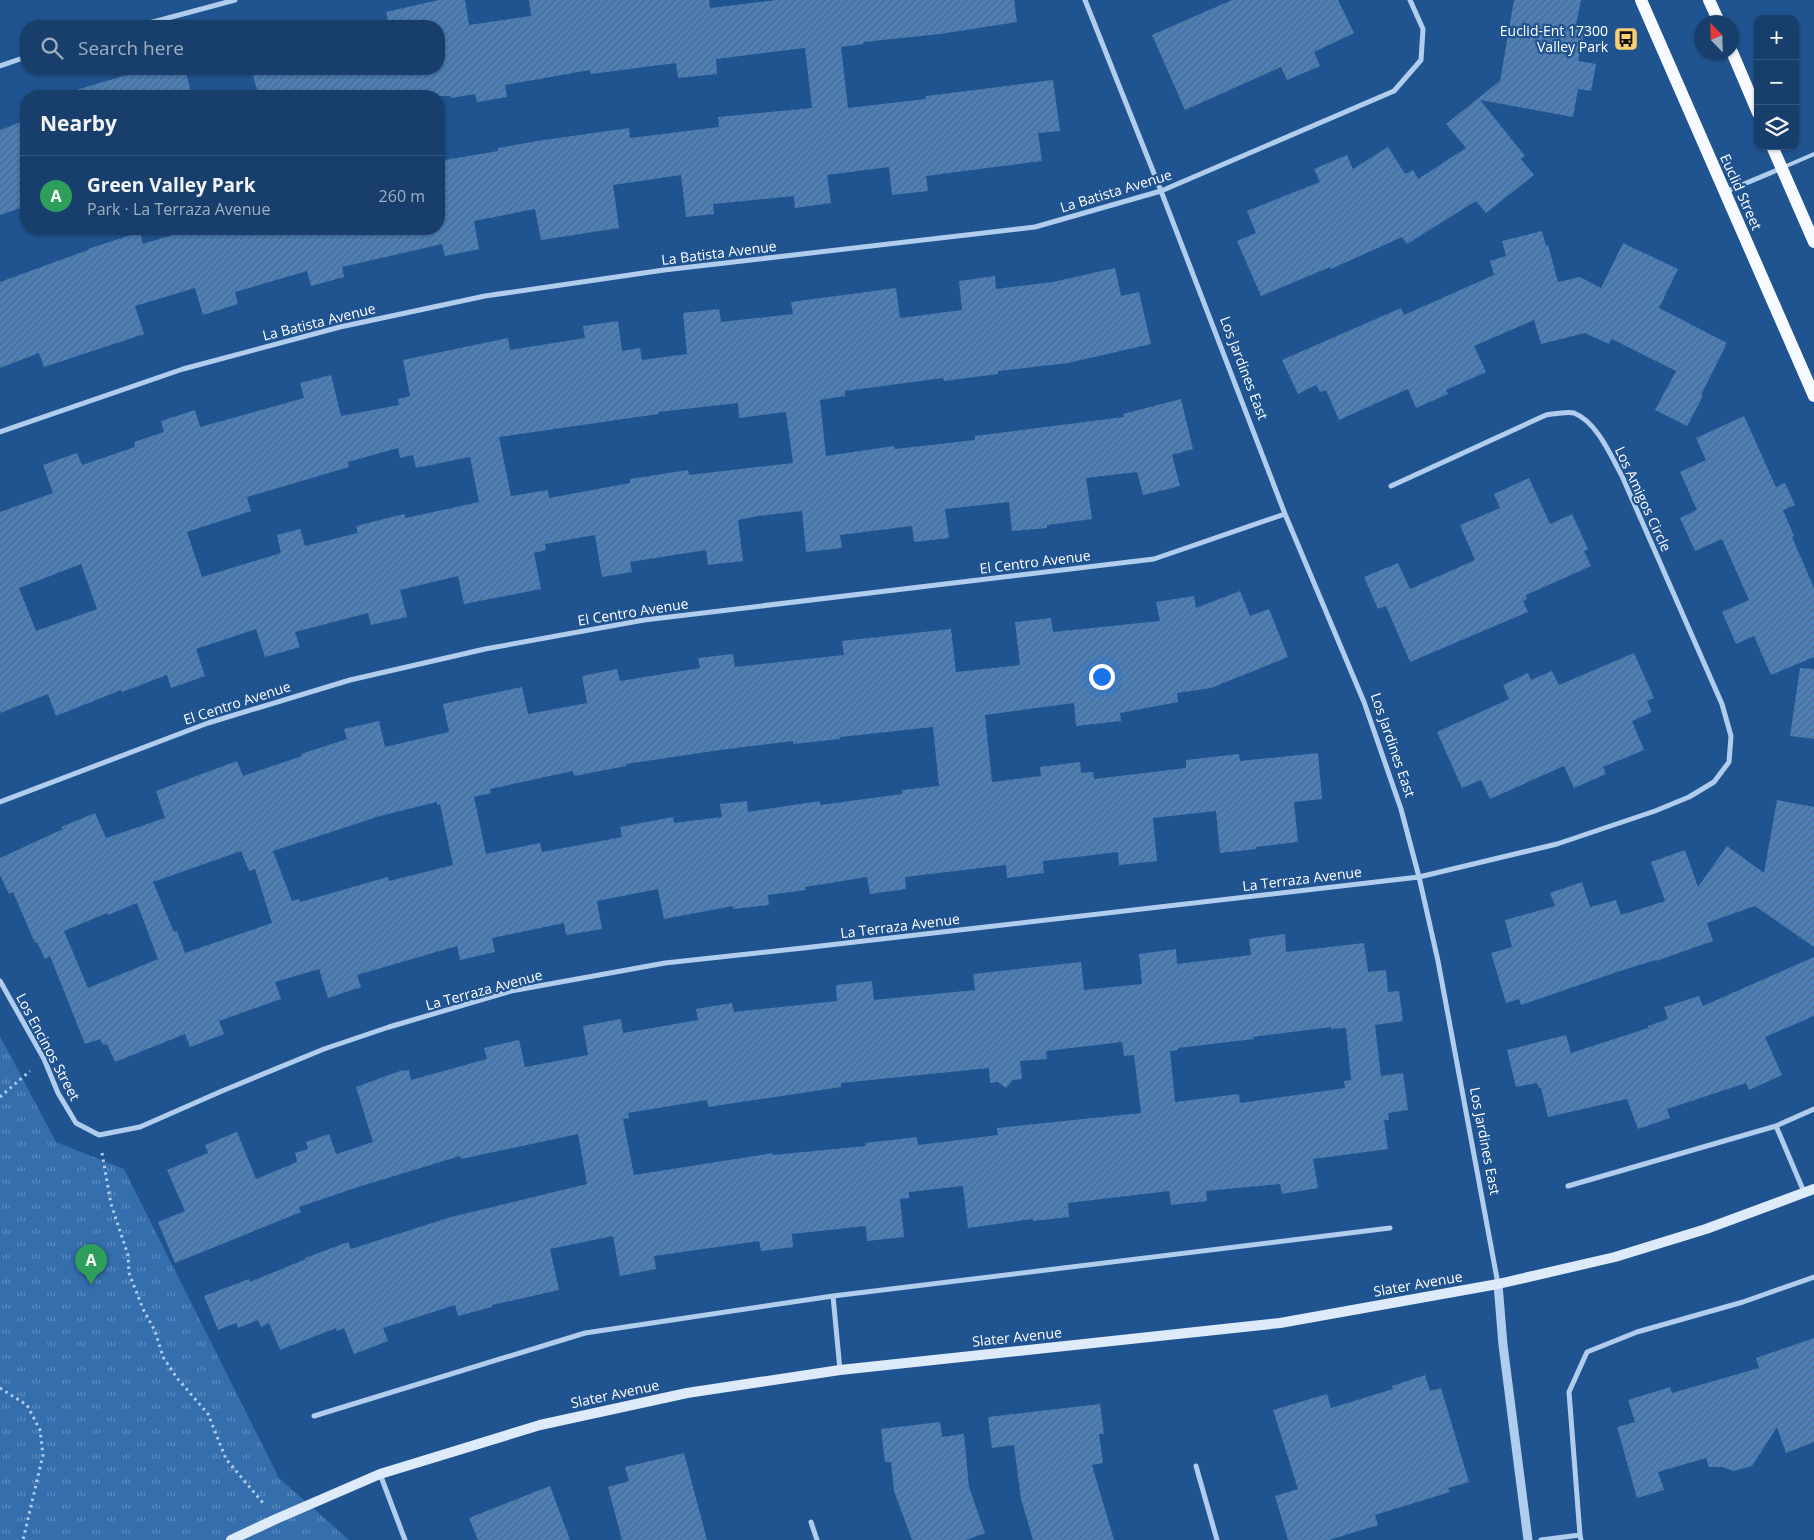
<!DOCTYPE html>
<meta charset="utf-8">
<style>
body{margin:0;font-family:"Open Sans",sans-serif;background:#214672;color:#f1f3f6}
.controls{position:absolute;right:15px;top:15px;display:grid;overflow:hidden;border-radius:10px;box-shadow:0 1px 4px #0004}
.controls button{width:45px;height:45px;display:grid;place-items:center;padding:0;border:0;border-bottom:1px solid #36587f;background:#183f6c;color:#f1f3f6;font:25px sans-serif}
.compass{position:absolute;left:1694px;top:15px;width:45px;height:45px;border-radius:50%;background:#183f6c;box-shadow:0 1px 4px #0004;rotate:337deg}
.you{position:absolute;left:1101px;top:676px;width:18px;height:18px;margin:-12px;border:4px solid #fff;border-radius:50%;background:#1a73e8;box-shadow:0 0 0 8px #1a73e833}
.badge{display:grid;place-items:center;width:32px;height:32px;border-radius:50%;background:#facf72;color:#fff;font-size:16px;font-weight:700}
.pin{position:absolute;translate:-50% -41px;filter:drop-shadow(0 1px 2px #0008)}
.pin::after{content:'';position:absolute;top:26px;width:18px;height:15px;background:inherit;clip-path:polygon(0 0,100% 0,50% 100%)}
.list{margin:0;padding:0;list-style:none}
h2{display:flex;justify-content:space-between;align-items:center;height:65px;margin:0;padding:0 20px;font-size:21px}
h2 small{font-size:16px;font-weight:400;color:#9fafc2}
.list li{display:grid;grid-template-columns:32px 1fr auto;gap:15px;align-items:center;box-sizing:border-box;height:80px;padding:0 20px;border-top:1px solid #36587f}
.list b{display:block;font-size:19px;white-space:nowrap}
.list p{margin:0;font-size:16px;white-space:nowrap;color:#9fafc2}
.list em{font-size:16px;font-style:normal;color:#9fafc2}
.icon{flex:none;width:28px;height:28px;fill:none;stroke:currentColor;stroke-width:2;stroke-linecap:round;stroke-linejoin:round}
.map{position:relative;flex:none;width:1814px;height:1540px;overflow:hidden}
.search{position:absolute;background:#183f6c;box-shadow:0 1px 4px #0004;left:20px;top:20px;width:425px;height:55px;display:flex;align-items:center;gap:12px;box-sizing:border-box;padding:0 18px;border-radius:20px;color:#9fafc2;font-size:19px}
.panel{position:absolute;background:#183f6c;box-shadow:0 1px 4px #0004;left:20px;top:90px;width:425px;height:145px;border-radius:20px}
.map>svg:first-child{display:block}
.grass{fill:url(#grass-tufts)}
.building{fill:url(#building-hatch);fill-rule:evenodd}
.lines{fill:none;stroke-linecap:round;stroke-linejoin:round}
.path{stroke:#b1cded;stroke-width:3;stroke-dasharray:2.5 4;stroke-linecap:butt}
.service{stroke:#b1cded;stroke-width:4}
.minor{stroke:#b1cded;stroke-width:5}
.tertiary{stroke:#b1cded;stroke-width:9}
.secondary{stroke:#ddeafa;stroke-width:10}
.primary{stroke:#f7faff;stroke-width:12}
.labels{text-anchor:middle;stroke-width:4.5;stroke-linejoin:round;paint-order:stroke}
.poi-label{font-size:14px;fill:#fff;stroke:#205490;text-anchor:end}
.street-label{font-size:14px;fill:#fff;stroke:#205490}
</style>
<div class="map">
<svg width="1814" height="1540" viewBox="0 0 1814 1540">
<defs>
<pattern id="grass-tufts" width="24" height="20" patternUnits="userSpaceOnUse" patternTransform="scale(1.25)"><rect width="24" height="20" fill="#346ead"/><path d="M3 7l-1-3M5 7V3M7 7l1-3M15 17l-1-3M17 17v-4M19 17l1-3" fill="none" stroke="#5d8bbd"/></pattern>
<pattern id="building-hatch" width="6" height="6" patternUnits="userSpaceOnUse" patternTransform="scale(1.25)"><rect width="6" height="6" fill="#4d80b8"/><path d="M-1 1l2-2M0 6l6-6M5 7l2-2" fill="none" stroke="#4d6987"/></pattern>
</defs>
<rect width="100%" height="100%" fill="#205490"/>
<path class="grass" d="M 0,1036 L 56,1142 L 124,1169 L 279,1478 L 349,1540 L 0,1540 Z"/>
<path class="building" d="M 439,0 L 465,0 L 469,25 L 531,16 L 529,0 L 709,0 L 710,8 L 777,0 L 1014,0 L 1017,22 L 940,34 L 863,42 L 864,44 L 841,47 L 848,108 L 926,99 L 926,96 L 1053,80 L 1060,131 L 1038,133 L 1042,161 L 926,176 L 928,191 L 892,195 L 889,167 L 827,175 L 831,203 L 795,208 L 794,196 L 713,204 L 714,214 L 686,217 L 681,175 L 613,185 L 619,228 L 541,240 L 535,209 L 474,221 L 479,249 L 445,256 L 442,244 L 342,267 L 344,277 L 311,286 L 307,271 L 235,292 L 238,304 L 203,315 L 195,288 L 135,306 L 144,334 L 44,367 L 39,353 L 0,368 L 0,282 L 88,250 L 88,249 L 140,232 L 143,244 L 192,229 L 439,229 L 439,161 L 498,151 L 498,148 L 544,140 L 629,128 L 630,138 L 719,127 L 718,117 L 812,108 L 805,48 L 716,59 L 717,74 L 678,78 L 676,63 L 591,74 L 590,70 L 505,85 L 507,97 L 477,102 L 475,94 L 451,98 L 451,96 L 259,96 L 251,69 L 439,69 L 439,26 L 389,26 L 386,12 Z
M 1232,0 L 1338,0 L 1354,33 L 1314,52 L 1320,66 L 1287,80 L 1281,67 L 1185,110 L 1152,35 Z
M 1514,0 L 1581,0 L 1576,24 L 1586,25 L 1578,61 L 1596,64 L 1591,91 L 1578,89 L 1573,117 L 1480,100 L 1525,156 L 1521,159 L 1534,175 L 1486,213 L 1476,201 L 1407,244 L 1402,237 L 1331,269 L 1330,267 L 1261,296 L 1237,241 L 1256,233 L 1247,211 L 1320,182 L 1314,169 L 1347,155 L 1353,169 L 1388,147 L 1405,174 L 1413,170 L 1418,179 L 1466,148 L 1446,124 L 1500,81 Z
M 147,69 L 185,69 L 192,96 L 77,96 L 76,90 Z
M 26,120 L 26,206 L 0,215 L 0,130 Z
M 1542,231 L 1546,246 L 1548,245 L 1558,282 L 1580,277 L 1601,288 L 1623,243 L 1678,269 L 1659,308 L 1727,343 L 1701,395 L 1703,396 L 1687,426 L 1655,410 L 1676,371 L 1612,339 L 1609,344 L 1585,333 L 1541,344 L 1534,320 L 1474,346 L 1486,372 L 1446,390 L 1448,394 L 1416,408 L 1408,389 L 1339,420 L 1326,390 L 1320,392 L 1316,385 L 1298,394 L 1282,360 L 1401,308 L 1404,315 L 1494,275 L 1490,261 L 1506,256 L 1502,241 Z
M 1115,268 L 1121,296 L 1139,292 L 1151,344 L 1068,363 L 998,371 L 998,374 L 944,381 L 943,378 L 845,391 L 845,396 L 820,400 L 826,456 L 894,446 L 895,449 L 975,440 L 975,436 L 1124,417 L 1123,414 L 1181,399 L 1193,449 L 1172,455 L 1180,486 L 1143,495 L 1137,472 L 1086,478 L 1092,519 L 1047,525 L 1047,528 L 1012,531 L 1009,502 L 945,509 L 949,538 L 914,542 L 912,526 L 840,535 L 842,548 L 806,552 L 802,511 L 758,516 L 738,520 L 743,561 L 708,565 L 706,550 L 630,562 L 632,572 L 602,577 L 595,535 L 545,544 L 546,550 L 534,553 L 541,589 L 464,604 L 458,576 L 400,590 L 407,617 L 371,625 L 368,613 L 295,632 L 300,647 L 265,657 L 256,629 L 196,649 L 205,676 L 171,688 L 167,675 L 122,692 L 121,690 L 56,716 L 48,694 L 0,713 L 0,512 L 53,493 L 43,465 L 77,453 L 82,465 L 135,447 L 134,442 L 164,432 L 161,421 L 195,410 L 200,427 L 304,398 L 300,383 L 331,375 L 341,416 L 399,405 L 398,399 L 410,396 L 403,360 L 508,338 L 510,350 L 585,338 L 583,326 L 618,321 L 622,351 L 640,348 L 642,360 L 687,354 L 683,313 L 719,309 L 721,322 L 793,314 L 791,302 L 896,288 L 900,318 L 962,310 L 959,281 L 995,276 L 996,289 L 1053,282 ZM 738,403 L 739,418 L 786,412 L 793,463 L 689,475 L 688,470 L 630,479 L 630,483 L 549,498 L 548,490 L 511,496 L 499,437 L 658,414 L 658,412 ZM 398,448 L 400,458 L 413,455 L 416,468 L 470,457 L 479,502 L 406,518 L 404,514 L 356,526 L 358,533 L 305,546 L 300,529 L 277,535 L 281,553 L 202,577 L 187,532 L 251,511 L 247,497 L 349,467 L 348,462 ZM 81,564 L 97,609 L 36,631 L 19,588 Z
M 1744,416 L 1776,487 L 1785,483 L 1795,505 L 1783,510 L 1794,536 L 1792,537 L 1814,588 L 1814,657 L 1771,675 L 1754,636 L 1736,644 L 1722,612 L 1749,600 L 1722,539 L 1695,551 L 1680,518 L 1697,510 L 1680,472 L 1706,460 L 1696,438 Z
M 1529,478 L 1550,524 L 1572,514 L 1588,549 L 1584,551 L 1591,566 L 1526,595 L 1527,599 L 1523,601 L 1528,612 L 1410,662 L 1386,606 L 1378,609 L 1364,577 L 1398,563 L 1410,589 L 1475,560 L 1460,525 L 1500,508 L 1494,494 Z
M 1240,591 L 1250,616 L 1269,609 L 1288,657 L 1211,688 L 1177,693 L 1178,702 L 1120,713 L 1121,721 L 1076,726 L 1074,703 L 985,715 L 992,782 L 1041,776 L 1040,767 L 1080,762 L 1081,773 L 1093,772 L 1094,779 L 1186,768 L 1186,760 L 1239,754 L 1240,761 L 1318,753 L 1322,799 L 1294,802 L 1298,842 L 1256,847 L 1256,849 L 1220,853 L 1216,811 L 1153,818 L 1157,861 L 1119,865 L 1118,852 L 1043,861 L 1044,873 L 1007,878 L 1006,865 L 905,877 L 906,889 L 870,894 L 867,877 L 805,887 L 806,890 L 768,895 L 769,905 L 733,909 L 733,906 L 664,919 L 658,889 L 597,901 L 602,929 L 566,935 L 564,923 L 492,938 L 495,952 L 460,960 L 457,946 L 357,975 L 361,987 L 328,998 L 319,969 L 275,982 L 281,999 L 219,1021 L 224,1034 L 190,1047 L 185,1034 L 115,1062 L 107,1044 L 103,1045 L 100,1039 L 85,1044 L 50,956 L 45,959 L 37,942 L 35,943 L 13,892 L 9,894 L 0,875 L 0,858 L 63,829 L 61,827 L 95,813 L 106,838 L 165,818 L 156,791 L 237,761 L 243,776 L 302,756 L 301,754 L 347,739 L 344,729 L 379,721 L 385,747 L 449,732 L 443,704 L 522,687 L 528,714 L 587,703 L 582,676 L 617,669 L 620,681 L 700,668 L 698,658 L 733,654 L 735,667 L 844,655 L 842,641 L 951,629 L 956,672 L 1020,665 L 1015,622 L 1051,618 L 1053,632 L 1160,621 L 1156,602 L 1194,596 L 1196,608 ZM 933,727 L 939,786 L 902,790 L 902,794 L 820,805 L 820,801 L 748,812 L 747,801 L 720,804 L 722,817 L 674,823 L 673,817 L 620,827 L 622,837 L 542,852 L 540,843 L 486,854 L 474,797 L 491,793 L 490,789 L 573,771 L 574,776 L 626,766 L 626,764 L 720,750 L 793,741 L 793,744 L 840,739 L 840,737 ZM 437,802 L 437,805 L 440,804 L 453,865 L 389,881 L 388,877 L 300,902 L 299,899 L 292,901 L 273,851 L 380,816 ZM 241,851 L 249,871 L 255,869 L 272,923 L 185,953 L 177,931 L 174,932 L 153,882 ZM 137,903 L 158,959 L 88,988 L 64,931 L 107,913 L 108,915 Z
M 1634,653 L 1654,698 L 1647,701 L 1652,712 L 1632,721 L 1644,750 L 1603,767 L 1606,774 L 1574,788 L 1564,766 L 1490,799 L 1481,780 L 1462,788 L 1437,732 L 1509,699 L 1503,685 L 1528,673 L 1531,680 L 1552,671 L 1559,685 Z
M 1800,668 L 1814,669 L 1814,739 L 1790,736 Z
M 1777,800 L 1814,807 L 1814,947 L 1755,906 L 1707,923 L 1713,941 L 1656,961 L 1655,960 L 1620,971 L 1521,1005 L 1519,999 L 1506,1003 L 1491,953 L 1512,947 L 1505,920 L 1555,906 L 1550,893 L 1582,882 L 1590,907 L 1616,900 L 1621,915 L 1665,901 L 1651,862 L 1685,850 L 1698,887 L 1727,846 L 1764,873 Z
M 1285,934 L 1286,952 L 1364,943 L 1368,972 L 1386,970 L 1388,992 L 1399,991 L 1403,1021 L 1375,1025 L 1381,1076 L 1403,1073 L 1408,1110 L 1388,1113 L 1389,1120 L 1384,1120 L 1388,1149 L 1313,1159 L 1318,1188 L 1282,1194 L 1280,1184 L 1206,1191 L 1207,1201 L 1171,1205 L 1169,1191 L 1068,1203 L 1069,1217 L 1033,1221 L 1033,1219 L 968,1228 L 963,1186 L 909,1192 L 909,1198 L 900,1199 L 904,1237 L 867,1241 L 866,1226 L 792,1234 L 793,1247 L 761,1251 L 759,1241 L 654,1256 L 656,1269 L 620,1276 L 613,1236 L 550,1249 L 559,1290 L 492,1305 L 492,1307 L 458,1316 L 455,1305 L 383,1328 L 388,1341 L 354,1354 L 344,1328 L 337,1331 L 336,1328 L 280,1350 L 269,1323 L 261,1327 L 258,1320 L 238,1328 L 236,1323 L 218,1330 L 204,1296 L 249,1279 L 250,1282 L 306,1259 L 305,1258 L 348,1242 L 351,1249 L 451,1217 L 587,1184 L 578,1134 L 461,1159 L 460,1156 L 358,1187 L 299,1207 L 301,1212 L 175,1263 L 158,1222 L 185,1211 L 167,1170 L 208,1153 L 205,1145 L 237,1132 L 256,1179 L 297,1162 L 295,1153 L 308,1149 L 306,1142 L 329,1134 L 336,1154 L 373,1142 L 356,1087 L 400,1071 L 409,1070 L 411,1080 L 487,1059 L 484,1048 L 519,1040 L 525,1067 L 588,1055 L 583,1026 L 621,1019 L 623,1033 L 698,1020 L 696,1009 L 732,1003 L 734,1012 L 837,1001 L 836,985 L 872,981 L 874,1000 L 975,990 L 973,974 L 1081,962 L 1084,990 L 1142,984 L 1139,954 L 1176,949 L 1177,964 L 1251,955 L 1249,939 ZM 1331,1027 L 1331,1029 L 1346,1028 L 1351,1080 L 1344,1081 L 1345,1088 L 1240,1103 L 1239,1094 L 1175,1102 L 1170,1051 L 1178,1050 L 1178,1048 L 1254,1039 L 1253,1037 ZM 1122,1042 L 1124,1056 L 1134,1055 L 1141,1113 L 997,1128 L 998,1135 L 918,1145 L 917,1137 L 865,1143 L 866,1146 L 773,1155 L 773,1153 L 634,1175 L 623,1119 L 629,1118 L 628,1113 L 707,1100 L 708,1107 L 841,1087 L 841,1083 L 989,1068 L 990,1083 L 998,1082 L 1006,1088 L 1013,1080 L 1022,1079 L 1020,1061 L 1047,1059 L 1046,1051 Z
M 1814,957 L 1814,1016 L 1765,1037 L 1782,1075 L 1749,1090 L 1746,1083 L 1667,1109 L 1670,1118 L 1638,1129 L 1627,1099 L 1548,1117 L 1541,1088 L 1539,1088 L 1537,1083 L 1516,1087 L 1507,1050 L 1566,1035 L 1571,1053 L 1648,1028 L 1648,1026 L 1668,1019 L 1664,1007 L 1699,996 L 1703,1006 Z
M 1814,1338 L 1814,1442 L 1786,1453 L 1777,1427 L 1752,1466 L 1733,1471 L 1723,1467 L 1709,1467 L 1706,1458 L 1658,1472 L 1664,1490 L 1637,1498 L 1617,1427 L 1635,1422 L 1628,1400 L 1670,1387 L 1672,1393 L 1759,1368 L 1756,1358 Z
M 1425,1375 L 1430,1391 L 1441,1388 L 1469,1482 L 1448,1488 L 1450,1492 L 1375,1515 L 1378,1525 L 1329,1540 L 1288,1540 L 1275,1496 L 1298,1489 L 1273,1410 L 1327,1394 L 1331,1408 L 1393,1389 L 1392,1386 Z
M 1100,1404 L 1104,1434 L 1099,1434 L 1103,1463 L 1092,1465 L 1114,1540 L 1033,1540 L 1021,1499 L 1014,1445 L 992,1448 L 988,1417 Z
M 940,1422 L 942,1437 L 964,1434 L 969,1487 L 985,1533 L 966,1540 L 912,1540 L 894,1491 L 891,1462 L 885,1462 L 881,1429 Z
M 684,1453 L 707,1540 L 622,1540 L 608,1487 L 629,1481 L 625,1467 Z
M 550,1486 L 570,1540 L 478,1540 L 469,1518 Z"/>
<g class="lines">
<path class="path" d="M 0,1097 L 30,1071
M 102,1153 L 111,1204 L 128,1255 L 129,1273 L 143,1309 L 155,1331 L 163,1357 L 177,1378 L 208,1414 L 226,1459 L 263,1503
M 0,1388 L 27,1405 L 40,1430 L 43,1455 L 23,1540"/>
<path class="service" d="M 1784,167 L 1814,154"/>
<path class="minor" d="M 1085,0 L 1161,191 L 1285,514 L 1364,702 L 1401,809 L 1419,877 L 1438,961 L 1498,1284
M 138,26 L 235,0
M 0,66 L 26,57
M 1725,192 L 1782,168
M 0,432 L 183,369 L 340,327 L 485,296 L 664,270 L 1035,227 L 1161,191 L 1394,91 L 1421,60 L 1423,29 L 1410,0
M 0,802 L 208,723 L 350,680 L 485,649 L 644,620 L 1154,559 L 1285,514
M 0,981 L 44,1059 L 58,1093 L 76,1123 L 99,1135 L 140,1127 L 222,1091 L 324,1049 L 389,1027 L 511,991 L 665,963 L 803,948 L 1419,877 L 1557,844 L 1655,811 L 1689,797 L 1714,782 L 1729,762 L 1731,736 L 1722,704 L 1622,476 C 1611,456 1597,422 1574,413 C 1567,411 1554,414 1546,415 L 1391,486
M 1776,1126 L 1804,1192
M 1568,1186 L 1776,1126 L 1814,1109
M 833,1296 L 840,1370
M 314,1416 L 585,1333 L 833,1296 L 1390,1228
M 1196,1466 L 1217,1540
M 380,1474 L 405,1540
M 811,1522 L 817,1540
M 1580,1535 L 1569,1392 L 1587,1352 L 1637,1332 L 1743,1302 L 1814,1277
M 1541,1540 L 1580,1535 L 1581,1540"/>
<path class="tertiary" d="M 1498,1284 L 1503,1345 L 1528,1540"/>
<path class="secondary" d="M 231,1540 L 276,1519 L 380,1474 L 540,1425 L 687,1393 L 840,1370 L 1280,1323 L 1498,1284 L 1615,1257 L 1706,1229 L 1814,1189"/>
<path class="primary" d="M 1641,0 L 1814,396
M 1709,0 L 1719,22
M 1732,52 L 1758,113
M 1772,146 L 1814,242"/>
</g>
<defs>
<symbol id="bus-square" viewBox="-11 -11 22 22"><rect x="-9" y="-9" width="18" height="18" rx="4" fill="#facf72" stroke="#205490"/><path d="M-5-6H5V4H4V6H2V4H-2V6H-4V4H-5ZM-3.5-4V0h7V-4ZM-3.5 1.2v1.5H-2V1.2ZM2 1.2v1.5H3.5V1.2Z" fill="#111"/></symbol>
</defs>
<g fill-rule="evenodd">
<use href="#bus-square" x="1612" y="25" width="28" height="28"/>
</g>
<g class="labels">
<g class="poi-label">
<text x="1608" y="36">Euclid-Ent 17300<tspan x="1608" dy="16">Valley Park</tspan></text>
</g>
<g class="street-label">
<text transform="translate(1116 191) rotate(-17)" y="5">La Batista Avenue</text>
<text transform="translate(1741 192) rotate(66)" y="5">Euclid Street</text>
<text transform="translate(719 253) rotate(-7)" y="5">La Batista Avenue</text>
<text transform="translate(319 322) rotate(-14)" y="5">La Batista Avenue</text>
<text transform="translate(1244 368) rotate(69)" y="5">Los Jardines East</text>
<text transform="translate(1643 499) rotate(65)" y="5">Los Amigos Circle</text>
<text transform="translate(1035 562) rotate(-7)" y="5">El Centro Avenue</text>
<text transform="translate(633 612) rotate(-9)" y="5">El Centro Avenue</text>
<text transform="translate(237 703) rotate(-18)" y="5">El Centro Avenue</text>
<text transform="translate(1393 745) rotate(71)" y="5">Los Jardines East</text>
<text transform="translate(1302 879) rotate(-7)" y="5">La Terraza Avenue</text>
<text transform="translate(900 926) rotate(-7)" y="5">La Terraza Avenue</text>
<text transform="translate(484 990) rotate(-15)" y="5">La Terraza Avenue</text>
<text transform="translate(48 1047) rotate(62)" y="5">Los Encinos Street</text>
<text transform="translate(1485 1141) rotate(79)" y="5">Los Jardines East</text>
<text transform="translate(1418 1284) rotate(-10)" y="5">Slater Avenue</text>
<text transform="translate(1017 1337) rotate(-6)" y="5">Slater Avenue</text>
<text transform="translate(615 1394) rotate(-12)" y="5">Slater Avenue</text>
</g>
</g>
</svg>
<div class="controls">
<button>+</button>
<button>−</button>
<button><svg class="icon" aria-label="layers" viewBox="0 0 24 24"><path d="M12 4l9 5-9 5-9-5zM3 14l9 5 9-5"/></svg></button>
</div>
<svg class="compass" viewBox="-18 -18 36 36"><path d="M0-13l5 13h-10z" fill="#e53935"/><path d="M0 13l5-13h-10z" fill="#9fafc2"/></svg>
<div class="you"></div>
<div class="pin badge" style="left:91px;top:1285px;background:#2e9e5b">A</div>
<div class="search"><svg class="icon" aria-label="search" viewBox="0 0 24 24"><circle cx="10" cy="10" r="6"/><path d="M15 15l6 6"/></svg>Search here</div>
<section class="panel">
<h2>Nearby<small></small></h2>
<ul class="list">
<li><span class="badge" style="background:#2e9e5b">A</span><div><b>Green Valley Park</b><p>Park · La Terraza Avenue</p></div><em>260 m</em></li>
</ul>
</section>
</div>
